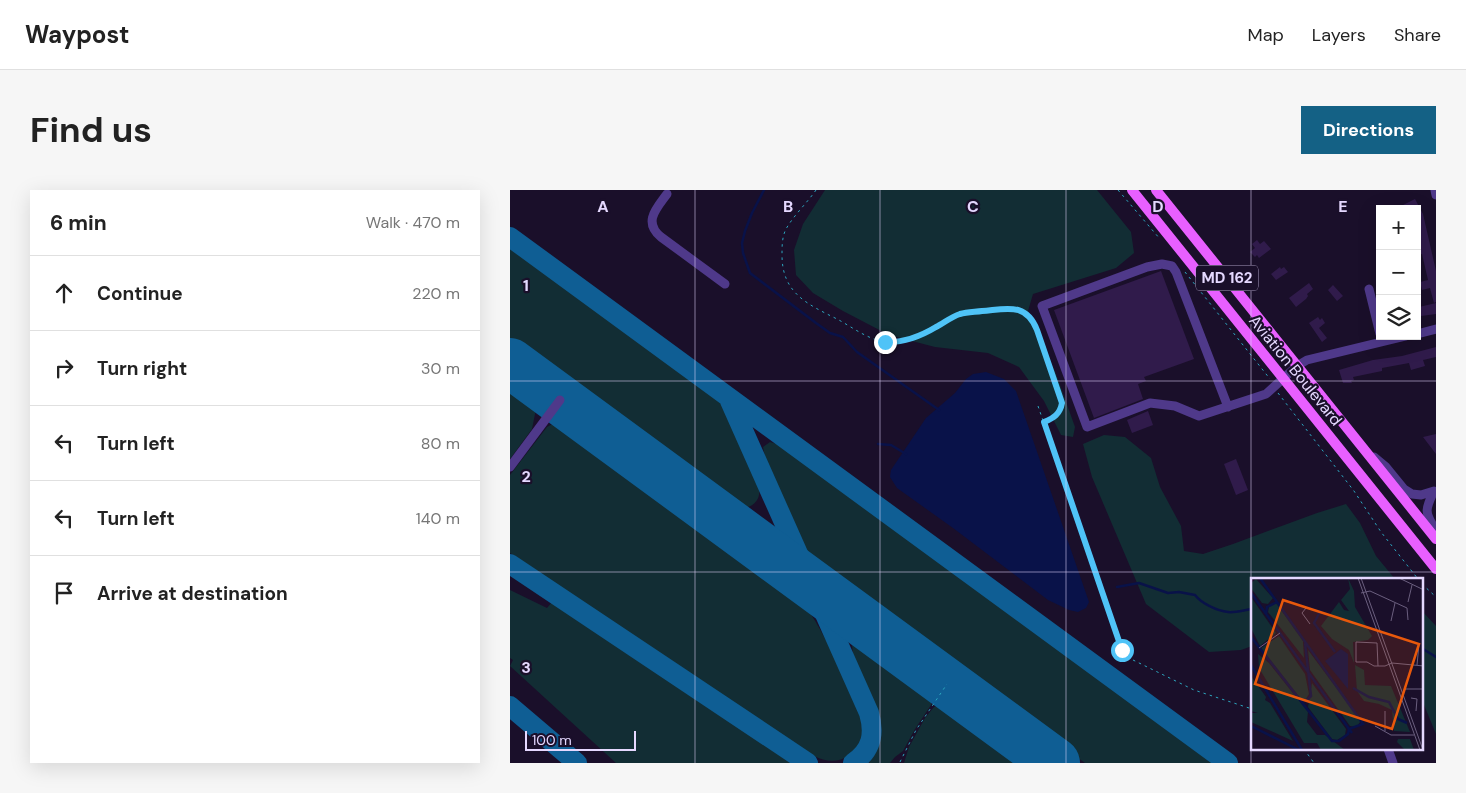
<!DOCTYPE html>
<meta charset="utf-8">
<style>
body{margin:0;font-family:"DM Sans",sans-serif;background:#f6f6f6;color:#222}
.controls{position:absolute;right:15px;top:15px;display:grid;overflow:hidden;border-radius:0px;box-shadow:0 5px 20px #0002}
.controls button{width:45px;height:45px;display:grid;place-items:center;padding:0;border:0;border-bottom:1px solid #e0e0e0;background:#fff;color:#222;font:25px sans-serif}
.scale{position:absolute;left:15px;bottom:12px;width:111px;box-sizing:border-box;padding-left:5px;border:2px solid #e5d8ff;border-top:0;font-size:14px;line-height:18px;white-space:nowrap;color:#e5d8ff;-webkit-text-stroke:4px #1a0f2a;paint-order:stroke}
.stop{position:absolute;width:15px;height:15px;margin:-11px;border:4px solid #4fc3f7;border-radius:50%;background:#fff}
.stop.end{background:#4fc3f7;border-color:#fff;box-shadow:0 1px 5px #0008}
.list{margin:0;padding:0;list-style:none}
h2{display:flex;justify-content:space-between;align-items:center;height:65px;margin:0;padding:0 20px;font-size:21px}
h2 small{font-size:16px;font-weight:400;color:#767676}
.list li{display:grid;grid-template-columns:32px 1fr auto;gap:15px;align-items:center;box-sizing:border-box;height:75px;padding:0 20px;border-top:1px solid #e0e0e0}
.list b{display:block;font-size:19px;white-space:nowrap}
.list em{font-size:16px;font-style:normal;color:#767676}
.icon{flex:none;width:28px;height:28px;fill:none;stroke:currentColor;stroke-width:2;stroke-linecap:round;stroke-linejoin:round}
.map{position:relative;flex:none;width:926px;height:573px;overflow:hidden;border-radius:0px}
header{display:flex;align-items:center;gap:30px;box-sizing:border-box;height:70px;padding:0 25px;background:#fff;border-bottom:1px solid #e0e0e0}
header strong{font-size:24px}
nav{display:flex;gap:28px;margin-inline-start:auto;font-size:18px}
.intro{display:flex;align-items:center;justify-content:space-between;box-sizing:border-box;height:120px;padding:0 30px}
h1{margin:0;font-size:35px}
.button{padding:12px 22px;border-radius:0px;background:#146185;color:#fff;font-size:18px;font-weight:700}
main{display:flex;gap:30px;padding:0 30px}
aside{flex:1;background:#fff;border-radius:0px;box-shadow:0 5px 20px #0002}
.map>svg:first-child{display:block}
.green{fill:#122d34}
.water{fill:#091249}
.lines{fill:none;stroke-linecap:round;stroke-linejoin:round}
.stream{stroke:#091249;stroke-width:2.5}
.taxiway{stroke:#0f5e94;stroke-width:20}
.runway{stroke:#0f5e94;stroke-width:50}
.building{fill:#301b4b}
.path{stroke:#2ca6bf;stroke-width:1;stroke-dasharray:2.5 4;stroke-linecap:butt}
.minor{stroke:#4f398a;stroke-width:9}
.major{stroke:#e85fff;stroke-width:10}
.route{stroke:#4fc3f7;stroke-width:6}
.grid{fill:none;stroke:#e5d8ff;stroke-width:1;stroke-opacity:0.55}
.labels{text-anchor:middle;stroke-width:4.5;stroke-linejoin:round;paint-order:stroke}
.shield{fill:#1a0f2a;stroke:#a89cbf;stroke-width:1}
.shield-label{font-size:15px;font-weight:bold;fill:#e5d8ff}
.street-label{font-size:16px;fill:#e5d8ff;stroke:#1a0f2a}
.inset-river{fill:none;stroke:#091249;stroke-width:2.5}
.inset-road{fill:none;stroke:#6b5f7f;stroke-width:1}
.view{fill:#e8590c;fill-opacity:0.15;stroke:#e8590c;stroke-width:2.5}
.inset-edge{fill:none;stroke:#e5d8ff;stroke-width:2.5}
.grid-label{font-size:16px;text-anchor:middle;font-weight:bold;fill:#e5d8ff;stroke:#1a0f2a;stroke-width:4.5;stroke-linejoin:round;paint-order:stroke}
</style>
<header>
<strong>Waypost</strong>
<nav><a>Map</a><a>Layers</a><a>Share</a></nav>
</header>
<div class="intro"><h1>Find us</h1><a class="button">Directions</a></div>
<main>
<aside>
<h2>6 min<small>Walk · 470 m</small></h2>
<ul class="list">
<li><svg class="icon" aria-label="ahead" viewBox="0 0 24 24"><path d="M12 20V5M6 11l6-6 6 6"/></svg><div><b>Continue</b></div><em>220 m</em></li>
<li><svg class="icon" aria-label="right" viewBox="0 0 24 24"><path d="M7 20v-9h11M14 6l5 5-5 5"/></svg><div><b>Turn right</b></div><em>30 m</em></li>
<li><svg class="icon" aria-label="left" viewBox="0 0 24 24"><path d="M17 20v-9H6M10 6l-5 5 5 5"/></svg><div><b>Turn left</b></div><em>80 m</em></li>
<li><svg class="icon" aria-label="left" viewBox="0 0 24 24"><path d="M17 20v-9H6M10 6l-5 5 5 5"/></svg><div><b>Turn left</b></div><em>140 m</em></li>
<li><svg class="icon" aria-label="arrive" viewBox="0 0 24 24"><path d="M6 21V4h12l-3 4 3 4H6"/></svg><div><b>Arrive at destination</b></div></li>
</ul>
</aside>
<div class="map">
<svg width="926" height="573" viewBox="0 0 926 573">
<rect width="100%" height="100%" fill="#1a0f2a"/>
<path class="green" d="M 315,0 L 587,0 L 621,42 L 624,63 L 606,78 L 523,104 L 518,121 L 546,184 L 565,237 L 563,247 L 551,245 L 534,211 L 509,177 L 478,163 L 425,157 L 379,145 L 333,121 L 303,103 L 286,85 L 284,60 L 293,34 Z
M 0,58 L 209,211 L 216,220 L 249,296 C 252,312 240,321 225,317 L 0,152 Z
M 0,194 L 27,214 L 22,239 L 0,269 Z
M 50,230 L 270,393 C 280,402 290,410 298,420 C 311,437 355,523 354,543 C 353,551 347,561 340,565 C 328,573 316,572 304,566 L 0,363 L 0,285 L 37,237 Z
M 594,245 L 615,247 L 641,268 L 650,297 L 671,336 L 674,361 L 693,364 L 723,354 L 807,323 L 836,314 L 850,333 L 866,366 L 885,389 L 742,389 L 742,456 L 731,460 L 699,462 L 636,414 L 582,287 L 573,254 Z
M 260,252 L 270,255 L 704,573 L 575,573 L 305,375 L 299,367 L 255,267 L 253,257 Z
M 0,400 L 37,418 L 42,412 L 284,573 L 106,573 L 0,476 L 3,470 L 0,468 Z
M 912,421 L 926,436 L 926,544 L 912,510 Z
M 346,452 L 354,453 L 422,503 L 421,515 L 405,539 L 393,561 L 385,567 L 380,573 L 359,573 C 363,564 368,557 370,547 C 375,521 350,490 343,465 L 342,455 Z
M 434,513 L 516,573 L 394,573 L 399,557 L 415,528 L 424,517 Z"/>
<path class="water" d="M 476,182 L 494,189 L 506,201 L 579,412 L 576,418 L 568,422 L 559,420 L 538,410 L 443,338 L 387,298 L 380,287 L 381,280 L 416,228 L 445,203 L 456,189 L 463,184 Z"/>
<g class="lines">
<path class="stream" d="M 254,0 L 242,23 L 235,41 L 232,53 L 233,63 L 240,83 L 306,133 L 320,143 L 333,147 L 347,162 L 429,220
M 368,254 L 381,255 L 396,264
M 607,397 L 629,393 L 658,403 L 669,402 L 685,405 C 691,413 707,421 718,422 C 725,423 734,420 742,419
M 912,457 L 913,459 L 926,467"/>
<path class="taxiway" d="M 0,47 L 718,573
M 220,211 L 359,523 C 365,544 362,560 343,573
M 0,374 L 298,573
M 0,516 L 67,573"/>
<path class="runway" d="M 0,173 L 545,573"/>
</g>
<path class="building" d="M 905,9 L 913,24 L 926,81 L 926,112 L 924,113 L 920,98 L 912,100 L 910,92 L 918,90 L 912,64 L 908,65 L 907,60 L 907,19 L 885,19 Z
M 747,50 L 750,54 L 754,51 L 761,59 L 749,68 L 747,65 L 745,67 L 740,62 L 745,58 L 742,54 Z
M 770,77 L 771,79 L 774,77 L 778,82 L 766,90 L 761,84 Z
M 651,81 L 684,169 L 634,187 L 636,191 L 628,194 L 633,209 L 584,228 L 544,120 Z
M 799,93 L 803,99 L 797,104 L 798,106 L 796,109 L 786,117 L 779,108 Z
M 823,95 L 833,106 L 827,111 L 818,100 Z
M 926,113 L 926,124 L 911,126 L 909,117 Z
M 808,127 L 810,130 L 812,128 L 815,133 L 809,138 L 817,148 L 812,152 L 799,133 Z
M 926,157 L 926,167 L 913,170 L 915,176 L 901,180 L 899,173 L 872,178 L 872,181 L 843,187 L 844,190 L 841,191 L 842,193 L 833,193 L 829,180 L 863,170 L 892,166 Z
M 638,221 L 643,235 L 622,243 L 617,230 Z
M 926,244 L 926,264 L 913,247 Z
M 726,269 L 738,300 L 726,305 L 714,274 Z"/>
<g class="lines">
<path class="path" d="M 306,0 C 297,13 284,25 276,39 C 272,47 272,56 272,65 C 272,103 297,114 327,129 C 344,138 362,153 382,152 C 408,151 426,133 448,125 C 459,121 471,122 482,120 C 493,118 505,116 515,123 C 529,131 546,195 552,213 C 550,224 544,228 534,232
M 608,0 L 650,49
M 675,82 L 760,189
M 768,203 L 844,301 L 871,342 L 908,389
M 528,216 L 612,460 L 621,469 L 684,500 L 742,519
M 912,394 L 926,407
M 794,559 L 804,573
M 390,572 L 406,540 L 437,494"/>
<path class="minor" d="M 925,0 L 926,5
M 157,4 C 146,19 133,32 151,47 L 215,94
M 859,99 L 870,144
M 907,144 L 926,139
M 718,217 L 666,82 L 662,76 L 652,74 L 637,77 L 532,116 L 577,237 L 640,213 L 665,216 L 689,226 L 756,204 L 787,176 L 797,170 L 896,146
M 864,267 L 876,277 L 894,299 L 902,304 L 911,305 L 924,301 C 915,319 914,323 926,340
M 0,277 L 50,210
M 878,559 L 883,573"/>
<path class="major" d="M 622,0 L 926,379
M 646,0 L 926,349"/>
</g>
<g class="lines">
<path class="route" d="M 375,152 C 392,153 411,146 426,137 C 434,133 441,127 450,124 C 457,122 465,122 472,121 C 497,119 516,112 527,140 L 552,213 C 550,224 544,228 534,232 L 612,460"/>
</g>
<path class="grid" d="M 185,0 L 185,573M 370,0 L 370,573M 556,0 L 556,573M 741,0 L 741,573M 0,191 L 926,191M 0,382 L 926,382"/>
<g class="labels">
<rect class="shield" x="686" y="75.5" width="62" height="25" rx="4"/>
<g class="shield-label">
<text x="717" y="93">MD 162</text>
</g>
<g class="street-label">
<text transform="translate(786 180) rotate(51)" y="6">Aviation Boulevard</text>
</g>
</g>
<g transform="translate(741 388)">
<rect width="172" height="172" fill="#1a0f2a"/>
<path d="M 97,0 L 103,13 L 104,29 L 121,58 L 117,62 L 102,64 L 103,85 L 98,72 L 81,61 L 70,48 L 88,24 L 93,32 L 98,33 L 90,22 L 99,11 ZM 5,1 L 22,20 L 17,26 L 11,25 L 0,10 L 0,5 ZM 0,19 L 25,55 L 9,68 L 0,50 ZM 25,25 L 52,63 L 53,80 L 17,34 L 18,29 ZM 28,58 L 54,96 L 58,116 L 55,121 L 49,120 L 10,70 ZM 57,72 L 110,143 L 105,149 L 99,148 L 59,92 ZM 7,76 L 18,85 L 57,134 L 56,144 L 66,157 L 74,157 L 94,172 L 70,172 L 66,165 L 53,165 L 8,90 ZM 104,87 L 113,92 L 114,107 L 140,108 L 159,154 L 143,153 L 141,132 L 128,126 L 113,123 L 106,113 ZM 0,98 L 15,119 L 14,122 L 19,125 L 42,163 L 0,144 L 0,135 L 7,135 L 0,133 ZM 61,105 L 95,151 L 94,157 L 86,162 L 81,161 L 57,129 ZM 159,161 L 163,172 L 154,172 L 146,164 L 147,161 Z" fill="#122d34"/>
<path d="M 90,71 L 97,76 L 97,111 L 74,83 Z" fill="#091249"/>
<path class="inset-river" d="M 0,15 L 101,155M 70,32 L 63,45 L 84,74M 15,36 L 16,29 L 26,24M 0,59 L 81,163 L 88,163 L 97,156 L 98,151 L 112,146 L 9,0M 0,87 L 51,172M 102,110 L 118,119 L 138,124 L 147,141 L 156,145M 49,121 L 55,123 L 60,118 L 54,65M 0,148 L 48,172"/>
<path class="inset-road" d="M 107,0 L 169,172M 110,0 L 172,172M 148,0 L 173,12M 110,15 L 119,13 L 156,30 L 157,42M 157,24 L 161,7M 55,30 L 51,35 L 59,46M 140,43 L 144,25M 8,70 L 29,55M 166,87 L 168,66M 127,88 L 126,65 L 105,64 L 105,84 L 116,84 L 123,88 L 134,88 L 141,85 L 173,88M 154,111 L 173,111M 160,120 L 166,121 L 165,133M 124,148 L 140,157 L 163,157M 134,153 L 134,133"/>
<path class="view" d="M 32,22 L 168,66 L 141,151 L 4,106 Z"/>
<rect width="172" height="172" class="inset-edge"/>
</g>
<g class="grid-label">
<text x="93" y="22">A</text>
<text x="278" y="22">B</text>
<text x="463" y="22">C</text>
<text x="648" y="22">D</text>
<text x="833" y="22">E</text>
<text x="16" y="101">1</text>
<text x="16" y="292">2</text>
<text x="16" y="483">3</text>
</g>
</svg>
<div class="controls">
<button>+</button>
<button>−</button>
<button><svg class="icon" aria-label="layers" viewBox="0 0 24 24"><path d="M12 4l9 5-9 5-9-5zM3 14l9 5 9-5"/></svg></button>
</div>
<div class="scale">100 m</div>
<div class="stop" style="left:612px;top:460px"></div>
<div class="stop end" style="left:375px;top:152px"></div>
</div>
</main>
